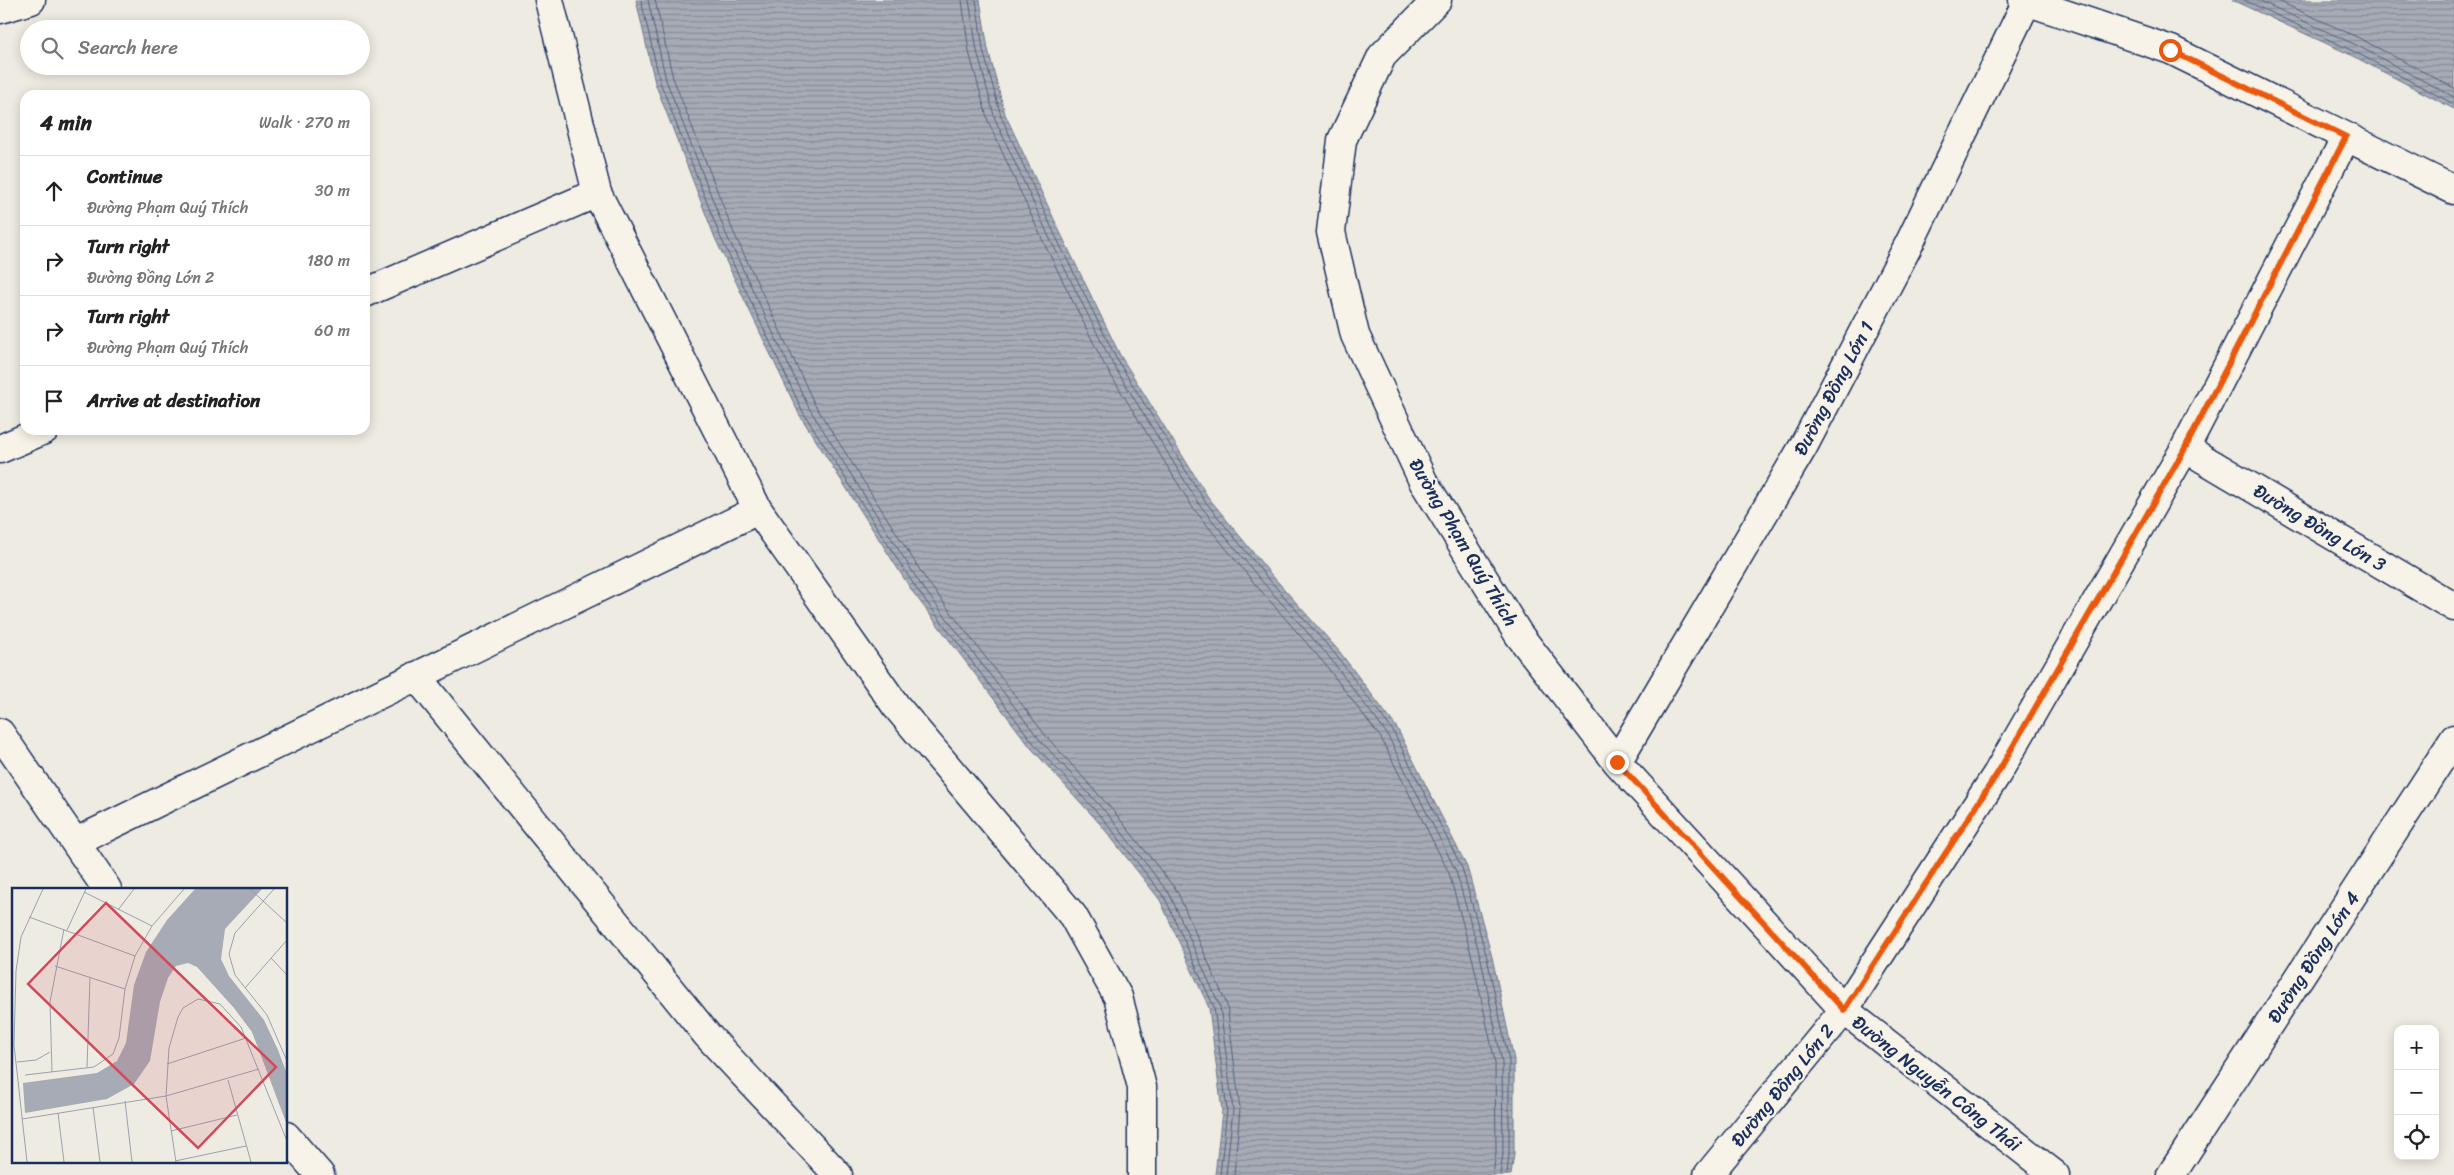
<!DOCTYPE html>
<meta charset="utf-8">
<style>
body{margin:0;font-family:Sriracha,sans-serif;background:#f6f6f6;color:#222}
.controls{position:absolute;right:15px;bottom:15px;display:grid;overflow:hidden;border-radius:10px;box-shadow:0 2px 12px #0003}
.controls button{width:45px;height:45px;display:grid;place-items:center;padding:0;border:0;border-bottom:1px solid #e0e0e0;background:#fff;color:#222;font:25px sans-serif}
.stop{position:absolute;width:15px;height:15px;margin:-11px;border:4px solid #ea580c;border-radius:50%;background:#fff}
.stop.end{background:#ea580c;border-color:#fff;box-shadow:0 1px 5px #0008}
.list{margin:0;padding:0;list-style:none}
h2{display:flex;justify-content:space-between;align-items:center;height:65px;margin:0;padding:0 20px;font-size:21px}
h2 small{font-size:16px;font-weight:400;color:#767676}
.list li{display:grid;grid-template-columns:32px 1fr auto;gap:15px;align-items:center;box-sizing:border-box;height:70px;padding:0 20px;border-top:1px solid #e0e0e0}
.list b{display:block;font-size:19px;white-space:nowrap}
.list p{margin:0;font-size:16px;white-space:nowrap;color:#767676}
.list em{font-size:16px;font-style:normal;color:#767676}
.icon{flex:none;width:28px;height:28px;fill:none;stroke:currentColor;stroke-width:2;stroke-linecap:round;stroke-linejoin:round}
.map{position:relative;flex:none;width:2454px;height:1175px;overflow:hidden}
.search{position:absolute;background:#fff;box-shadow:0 2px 12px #0003;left:20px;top:20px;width:350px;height:55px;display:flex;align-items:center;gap:12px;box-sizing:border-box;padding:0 18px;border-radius:28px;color:#767676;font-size:19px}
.panel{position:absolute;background:#fff;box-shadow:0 2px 12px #0003;left:20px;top:90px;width:350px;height:345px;border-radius:15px}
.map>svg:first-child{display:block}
.water{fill:url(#water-rules);stroke:#6e7992}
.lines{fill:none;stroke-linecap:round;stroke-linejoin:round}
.shore{stroke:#536181;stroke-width:1}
.minor-casing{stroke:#1b2f5e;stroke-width:31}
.minor{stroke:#f7f3e8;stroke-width:28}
.route{stroke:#ea580c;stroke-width:6}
.labels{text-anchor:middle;stroke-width:4.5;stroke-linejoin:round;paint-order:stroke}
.street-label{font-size:19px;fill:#1b2f5e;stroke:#f7f3e8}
.inset-road{fill:none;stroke:#9aa0ad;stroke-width:1}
.view{fill:#d1495b;fill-opacity:0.15;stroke:#d1495b;stroke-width:2.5}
.inset-edge{fill:none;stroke:#1b2f5e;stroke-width:2.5}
</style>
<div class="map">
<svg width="2454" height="1175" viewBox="0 0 2454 1175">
<defs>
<pattern id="water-rules" width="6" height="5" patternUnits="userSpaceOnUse" patternTransform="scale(1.25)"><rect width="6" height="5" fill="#a6abb5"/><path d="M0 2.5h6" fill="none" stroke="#868c96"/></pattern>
</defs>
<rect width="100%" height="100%" fill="#eeebe2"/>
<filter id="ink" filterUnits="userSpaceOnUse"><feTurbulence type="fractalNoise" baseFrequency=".02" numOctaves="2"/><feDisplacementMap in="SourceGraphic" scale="10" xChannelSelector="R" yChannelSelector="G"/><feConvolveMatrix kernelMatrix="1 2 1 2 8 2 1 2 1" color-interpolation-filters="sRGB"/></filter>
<g filter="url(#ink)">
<path class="water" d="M 636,0 L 980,0 L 988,49 L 1005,114 L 1060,232 L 1120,355 L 1208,497 L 1269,572 L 1339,651 L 1397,728 L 1467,867 L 1492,957 L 1514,1060 L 1514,1154 L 1511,1175 L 1215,1175 L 1222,1111 L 1209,1008 L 1160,900 L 1101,825 L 1031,748 L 912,591 L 799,414 L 715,238 L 655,83 Z
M 2232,0 L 2454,0 L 2454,109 L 2351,55 Z"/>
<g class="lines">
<path class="shore" d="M 641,0 L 660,82 L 720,236 L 803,412 L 916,588 L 1035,745 L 1105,821 L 1165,898 L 1214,1007 L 1227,1110 L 1220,1175
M 648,0 L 666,80 L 726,234 L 809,408 L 921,585 L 1040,740 L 1110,817 L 1170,895 L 1220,1006 L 1233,1110 L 1226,1175
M 655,0 L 673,78 L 733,231 L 815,405 L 927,581 L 1046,736 L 1115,813 L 1177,891 L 1227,1005 L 1240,1109 L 1234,1175
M 962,0 L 969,52 L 988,121 L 1043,241 L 1104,364 L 1193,508 L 1255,584 L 1324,663 L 1381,738 L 1449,873 L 1473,961 L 1495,1062 L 1496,1152 L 1493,1175
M 969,0 L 977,51 L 995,119 L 1049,237 L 1111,361 L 1199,504 L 1260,579 L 1330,658 L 1387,734 L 1456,871 L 1481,959 L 1502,1062 L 1503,1153 L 1500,1175
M 976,0 L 983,50 L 1001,116 L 1055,235 L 1116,358 L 1204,500 L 1265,575 L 1335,654 L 1393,731 L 1462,868 L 1487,958 L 1509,1061 L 1509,1153 L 1507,1175
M 2244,0 L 2353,51 L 2454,104
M 2258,0 L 2356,45 L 2454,97
M 2276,0 L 2359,38 L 2454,88"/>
<defs>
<path id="minor" d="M 549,0 L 597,193 L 758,510 L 896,706 L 1073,916 L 1118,997 L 1142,1087 L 1142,1175
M 1437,0 L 1382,56 L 1342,140 L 1331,232 L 1355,335 L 1423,481 L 1519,635 L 1617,762 L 1844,1010 L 2055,1175
M 2023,0 L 2171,50 L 2454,190
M 0,9 L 31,0
M 365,293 L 597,193
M 2185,448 L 2454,607
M 0,449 L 44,430
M 416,676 L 707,1035 L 838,1175
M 0,733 L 107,889
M 1617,762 L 1803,447 L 1909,244 L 2027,1
M 76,842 L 758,510
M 286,1136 L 320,1175
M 1708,1175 L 1844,1010 L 1997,774 L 2185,448 L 2346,137
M 2171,1175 L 2454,739"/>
</defs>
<use href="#minor" class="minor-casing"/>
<use href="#minor" class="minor"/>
</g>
</g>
<g class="lines" filter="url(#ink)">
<path class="route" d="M 1617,762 L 1844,1010 L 1997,774 L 2183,452 L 2346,137 L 2170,50"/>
</g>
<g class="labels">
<g class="street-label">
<text transform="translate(1833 388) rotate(-62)" y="7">Đường Đồng Lớn 1</text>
<text transform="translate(2320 527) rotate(31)" y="7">Đường Đồng Lớn 3</text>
<text transform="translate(1464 542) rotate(59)" y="7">Đường Phạm Quý Thích</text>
<text transform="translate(2313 957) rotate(-57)" y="7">Đường Đồng Lớn 4</text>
<text transform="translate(1937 1083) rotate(38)" y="7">Đường Nguyễn Công Thái</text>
<text transform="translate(1782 1085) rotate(-51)" y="7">Đường Đồng Lớn 2</text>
</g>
</g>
<g transform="translate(12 888)">
<rect width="275" height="275" fill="#eeebe2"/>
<path d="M 183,1 L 250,1 L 213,41 L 209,71 L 217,88 L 252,132 L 266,162 L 275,186 L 275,237 L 240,144 L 222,120 L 185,79 L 176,75 L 164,78 L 156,90 L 148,114 L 138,173 L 122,196 L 95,211 L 13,225 L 11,195 L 85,185 L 105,173 L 114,155 L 122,97 L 134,64 L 155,32 Z" fill="#a6abb5"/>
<path class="inset-road" d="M 238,1 L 275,35M 262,1 L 223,45 L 217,66 L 223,87 L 255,127 L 275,173M 72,4 L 140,38M 106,22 L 122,1M 17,29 L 123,68M 55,42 L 74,1M 259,70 L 275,87M 43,78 L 113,101M 233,100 L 275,52M 5,174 L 24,172 L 38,164M 155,176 L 234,150M 75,180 L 78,89M 40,184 L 38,114 L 52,41M 13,187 L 82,179 L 101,166 L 107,150 L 113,101 L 123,68 L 140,38 L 172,1M 216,192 L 239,274M 113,213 L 120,274M 81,219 L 88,274M 46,225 L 52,274M 10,231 L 154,208 L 247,181M 159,243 L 225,227M 163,273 L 234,258M 15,274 L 2,157 L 4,83 L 9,49 L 31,1M 164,274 L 154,208 L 157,160 L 166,129 L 171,120 L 186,111 L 208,116 L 229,139 L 275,253"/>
<path class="view" d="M 94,15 L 264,179 L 186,260 L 16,96 Z"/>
<rect width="275" height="275" class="inset-edge"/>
</g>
</svg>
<div class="controls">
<button>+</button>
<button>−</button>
<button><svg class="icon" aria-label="locate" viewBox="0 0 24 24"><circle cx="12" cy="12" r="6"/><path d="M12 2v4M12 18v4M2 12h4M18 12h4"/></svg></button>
</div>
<div class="stop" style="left:2170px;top:50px"></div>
<div class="stop end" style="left:1617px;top:762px"></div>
<div class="search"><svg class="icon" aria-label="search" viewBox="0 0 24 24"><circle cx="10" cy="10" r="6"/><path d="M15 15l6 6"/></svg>Search here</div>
<section class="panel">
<h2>4 min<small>Walk · 270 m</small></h2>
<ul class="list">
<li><svg class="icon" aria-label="ahead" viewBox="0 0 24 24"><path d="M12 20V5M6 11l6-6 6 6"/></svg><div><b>Continue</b><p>Đường Phạm Quý Thích</p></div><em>30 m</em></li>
<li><svg class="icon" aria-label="right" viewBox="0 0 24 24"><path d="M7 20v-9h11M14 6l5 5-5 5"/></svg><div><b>Turn right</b><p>Đường Đồng Lớn 2</p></div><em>180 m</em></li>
<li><svg class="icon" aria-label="right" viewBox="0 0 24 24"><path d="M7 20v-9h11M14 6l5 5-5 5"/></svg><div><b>Turn right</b><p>Đường Phạm Quý Thích</p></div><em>60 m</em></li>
<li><svg class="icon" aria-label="arrive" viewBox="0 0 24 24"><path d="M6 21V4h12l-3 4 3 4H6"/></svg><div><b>Arrive at destination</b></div></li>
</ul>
</section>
</div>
